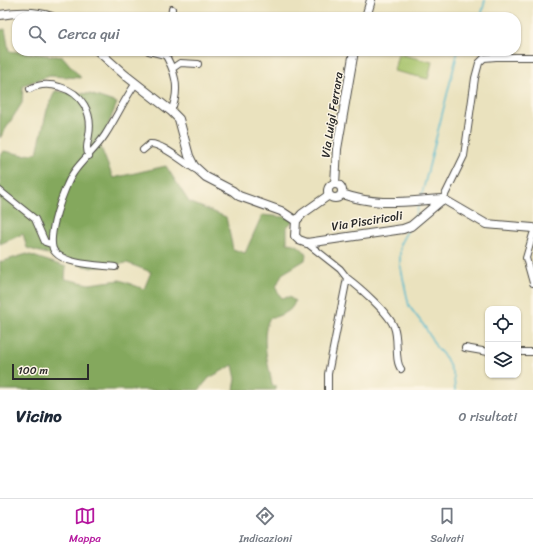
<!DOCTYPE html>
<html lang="it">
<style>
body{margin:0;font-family:Sriracha,sans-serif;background:#f2f2f3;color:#1f2937}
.controls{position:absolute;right:12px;bottom:12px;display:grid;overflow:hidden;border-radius:8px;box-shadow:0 1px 3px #0004}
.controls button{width:36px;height:36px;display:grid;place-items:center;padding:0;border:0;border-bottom:1px solid #e0e1e3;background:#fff;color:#1f2937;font:20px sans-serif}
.scale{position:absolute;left:12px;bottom:10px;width:77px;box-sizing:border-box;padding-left:4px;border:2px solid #2b2b2b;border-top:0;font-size:11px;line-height:14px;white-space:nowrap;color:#2b2b2b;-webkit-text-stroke:3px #fcf5e5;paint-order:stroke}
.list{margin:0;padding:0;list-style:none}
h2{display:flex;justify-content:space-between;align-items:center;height:52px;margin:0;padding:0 16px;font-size:17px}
h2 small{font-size:13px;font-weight:400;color:#747a83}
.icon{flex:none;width:22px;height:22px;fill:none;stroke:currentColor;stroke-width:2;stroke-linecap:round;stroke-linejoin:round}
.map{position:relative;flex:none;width:533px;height:390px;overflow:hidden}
.search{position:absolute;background:#fff;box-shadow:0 1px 3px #0004;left:12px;right:12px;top:12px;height:44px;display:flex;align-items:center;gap:10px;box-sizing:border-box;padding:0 14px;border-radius:16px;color:#747a83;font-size:15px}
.sheet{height:108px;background:#fff}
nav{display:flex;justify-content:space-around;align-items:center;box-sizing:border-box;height:56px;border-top:1px solid #e0e1e3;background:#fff;font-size:11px;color:#747a83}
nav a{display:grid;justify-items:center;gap:2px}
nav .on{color:#b5179e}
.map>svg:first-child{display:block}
.green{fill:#a5c269;stroke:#68764a}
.forest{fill:#84a85d;stroke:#586a44}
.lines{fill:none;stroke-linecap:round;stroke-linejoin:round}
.stream{stroke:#4fb7cd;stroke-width:1.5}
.minor-casing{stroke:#484641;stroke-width:8}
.tertiary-casing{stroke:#484641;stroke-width:10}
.minor{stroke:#fff;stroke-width:6}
.tertiary{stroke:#fff;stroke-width:8}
.labels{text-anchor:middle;stroke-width:3;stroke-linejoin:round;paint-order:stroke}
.street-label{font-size:12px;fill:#2b2b2b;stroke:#fcf5e5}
</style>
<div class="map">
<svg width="533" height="390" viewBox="0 0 533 390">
<rect width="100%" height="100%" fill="#fcf5e5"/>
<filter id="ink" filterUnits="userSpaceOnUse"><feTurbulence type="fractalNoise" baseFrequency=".025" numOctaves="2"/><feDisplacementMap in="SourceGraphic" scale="8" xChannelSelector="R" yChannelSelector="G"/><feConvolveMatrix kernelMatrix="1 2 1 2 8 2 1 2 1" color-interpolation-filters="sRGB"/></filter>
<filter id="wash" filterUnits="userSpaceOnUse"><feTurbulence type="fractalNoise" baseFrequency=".012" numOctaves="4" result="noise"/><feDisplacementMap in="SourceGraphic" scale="16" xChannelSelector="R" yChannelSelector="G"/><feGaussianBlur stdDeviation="0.9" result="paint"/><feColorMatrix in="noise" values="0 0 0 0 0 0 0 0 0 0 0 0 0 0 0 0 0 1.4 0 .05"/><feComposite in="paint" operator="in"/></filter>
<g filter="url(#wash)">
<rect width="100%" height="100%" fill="#eae2be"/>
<path class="green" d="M 398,54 L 432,62 L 428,79 L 394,71 Z"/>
<path class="forest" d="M 5,29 L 9,51 L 63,57 L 81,78 L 50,76 L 23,85 L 22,103 L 0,138 L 0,30 Z
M 55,91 L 90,94 L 117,103 L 100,145 L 113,178 L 166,166 L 189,202 L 226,217 L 233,249 L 245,253 L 262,215 L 296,218 L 287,227 L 287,243 C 296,244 301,246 306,254 L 305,260 L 282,274 L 276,287 L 278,293 L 282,298 L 289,297 L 295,301 C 292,313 280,315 269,319 C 260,339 269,364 272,385 L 276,386 L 276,390 L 234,390 L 236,379 L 233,365 L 209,378 L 199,390 L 0,390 L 0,262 L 27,254 L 66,267 L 65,279 L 89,284 L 120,280 L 144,289 L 151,272 L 127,263 L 91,268 L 27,248 L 23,234 L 0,244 L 0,157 L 4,151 L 24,155 L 37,153 L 47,110 Z"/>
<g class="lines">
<path class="stream" d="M 481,17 L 485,0
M 421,198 L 458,51
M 414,219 L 419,204
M 407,231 L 400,244 L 400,264 L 409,306 L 425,327 L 436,347 L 446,358 L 454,377 L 455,390"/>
</g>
</g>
<g filter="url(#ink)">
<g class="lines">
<defs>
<path id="minor" d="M 171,17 L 172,9
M 149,51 L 165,55
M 163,51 C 175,70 181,89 171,111
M 173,68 L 180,63 L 198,64
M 30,89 C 39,84 50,84 60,87 C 82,93 93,113 89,135 C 88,143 85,148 89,156
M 143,150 L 150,144 C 162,143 184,163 195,169
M 0,191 L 35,219 L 45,242 L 51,244
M 443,199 L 464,156 L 475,78 L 479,63 L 484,58 L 496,57 L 533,57
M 533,234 L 526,258 L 533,283
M 307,243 L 340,269 L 347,278 L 328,374 L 328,390
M 115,267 C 99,265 66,265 55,252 C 44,241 65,184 74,172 C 83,159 96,149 105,135 C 116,118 124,100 136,83
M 347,278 C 359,287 389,313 394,327 C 399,338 394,361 401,369
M 465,348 L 488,352
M 518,352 L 533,352"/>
<path id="tertiary" d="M 0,15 C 17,12 35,11 52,17
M 366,17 L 371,0
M 98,51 L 125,75 L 171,111 L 179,119 L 189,156 L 194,166 L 206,177 L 233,191 L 239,196 L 281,211 L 296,221
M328 191a7 7 0 1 1 14 0a7 7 0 1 1-14 0Z
M 335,184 L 337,149 L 354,51
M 342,194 C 379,207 405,201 443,199
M 329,195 L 302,214 L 296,221 L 295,236 L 299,240 L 307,243 L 403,229 L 411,226 L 443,199 L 486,224 L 533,228"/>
</defs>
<use href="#minor" class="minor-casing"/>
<use href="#tertiary" class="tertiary-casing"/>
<use href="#minor" class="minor"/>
<use href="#tertiary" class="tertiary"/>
</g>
</g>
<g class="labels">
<g class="street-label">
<text transform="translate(332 115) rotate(-81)" y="4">Via Luigi Ferrara</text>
<text transform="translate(367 221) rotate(-9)" y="4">Via Pisciricoli</text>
</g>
</g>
</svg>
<div class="controls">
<button><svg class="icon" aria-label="locate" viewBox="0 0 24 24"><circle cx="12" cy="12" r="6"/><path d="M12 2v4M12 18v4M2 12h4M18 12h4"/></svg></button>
<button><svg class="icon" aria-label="layers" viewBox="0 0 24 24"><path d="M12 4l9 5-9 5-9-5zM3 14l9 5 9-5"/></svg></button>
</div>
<div class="scale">100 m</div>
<div class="search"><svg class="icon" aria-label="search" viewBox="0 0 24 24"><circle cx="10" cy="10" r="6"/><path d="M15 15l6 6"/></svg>Cerca qui</div>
</div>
<section class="sheet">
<h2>Vicino<small>0 risultati</small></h2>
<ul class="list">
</ul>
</section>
<nav>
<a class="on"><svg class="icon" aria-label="map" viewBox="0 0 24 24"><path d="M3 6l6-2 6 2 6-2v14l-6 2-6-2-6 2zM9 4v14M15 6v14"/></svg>Mappa</a>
<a><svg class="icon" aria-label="directions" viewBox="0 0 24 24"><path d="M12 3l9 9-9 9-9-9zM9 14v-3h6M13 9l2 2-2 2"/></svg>Indicazioni</a>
<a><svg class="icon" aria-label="saved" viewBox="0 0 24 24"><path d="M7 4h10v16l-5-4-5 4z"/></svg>Salvati</a>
</nav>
